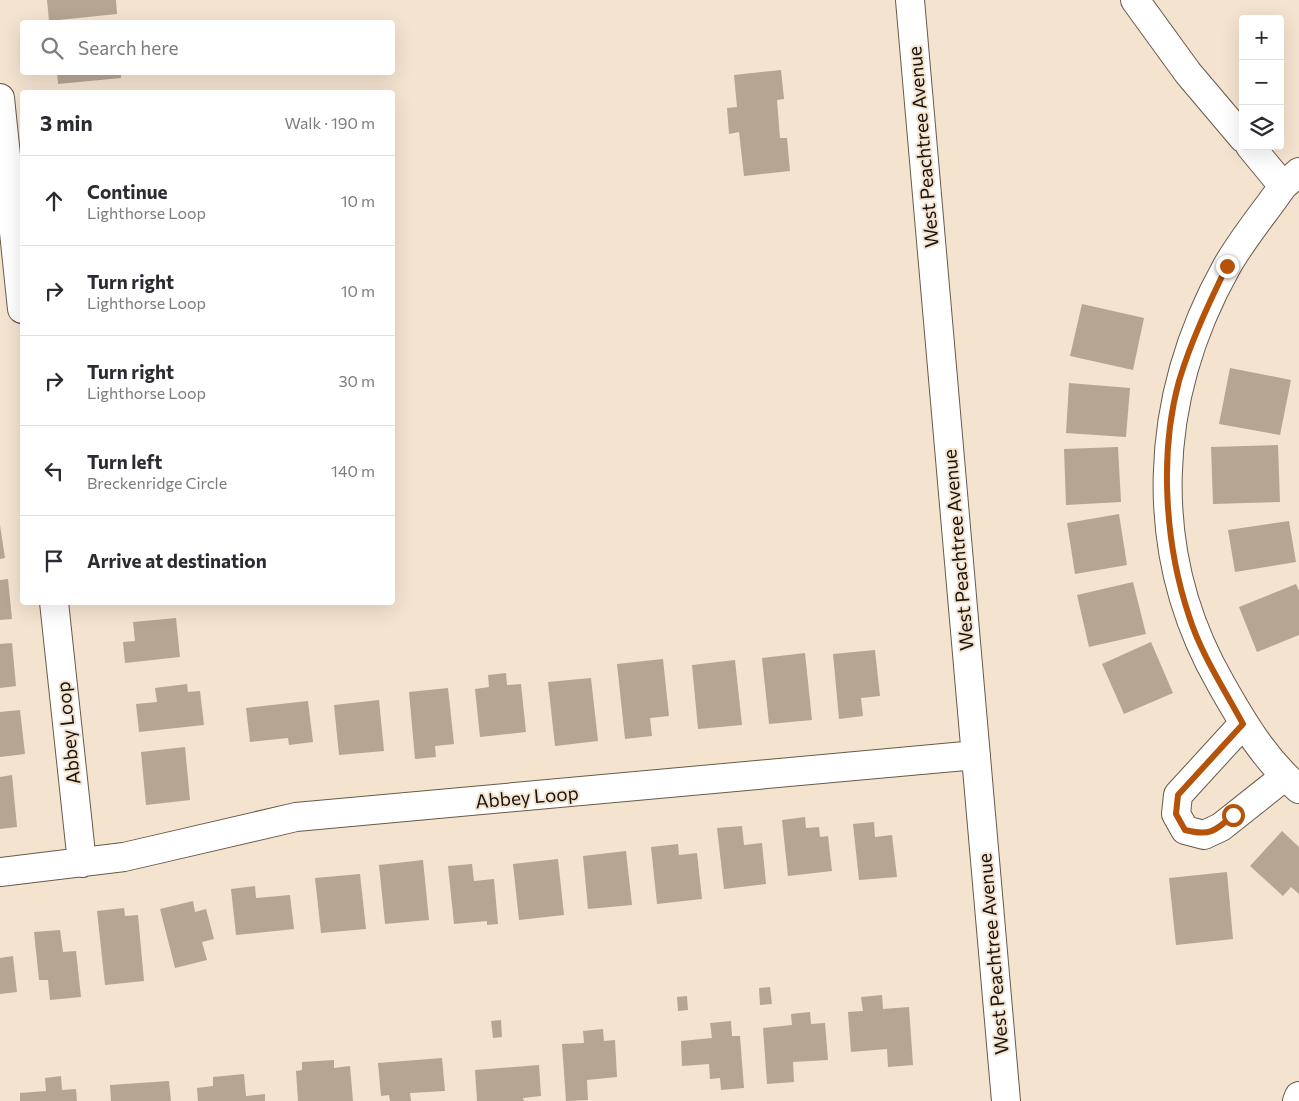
<!DOCTYPE html>
<meta charset="utf-8">
<style>
body{margin:0;font-family:Commissioner,sans-serif;background:#f2f2f3;color:#2b2b33}
.controls{position:absolute;right:15px;top:15px;display:grid;overflow:hidden;border-radius:5px;box-shadow:0 5px 20px #0002}
.controls button{width:45px;height:45px;display:grid;place-items:center;padding:0;border:0;border-bottom:1px solid #e1e1e2;background:#fff;color:#2b2b33;font:25px sans-serif}
.stop{position:absolute;width:15px;height:15px;margin:-11px;border:4px solid #b45309;border-radius:50%;background:#fff}
.stop.end{background:#b45309;border-color:#fff;box-shadow:0 1px 5px #0008}
.list{margin:0;padding:0;list-style:none}
h2{display:flex;justify-content:space-between;align-items:center;height:65px;margin:0;padding:0 20px;font-size:21px}
h2 small{font-size:16px;font-weight:400;color:#7c7c81}
.list li{display:grid;grid-template-columns:32px 1fr auto;gap:15px;align-items:center;box-sizing:border-box;height:90px;padding:0 20px;border-top:1px solid #e1e1e2}
.list b{display:block;font-size:19px;white-space:nowrap}
.list p{margin:0;font-size:16px;white-space:nowrap;color:#7c7c81}
.list em{font-size:16px;font-style:normal;color:#7c7c81}
.icon{flex:none;width:28px;height:28px;fill:none;stroke:currentColor;stroke-width:2;stroke-linecap:round;stroke-linejoin:round}
.map{position:relative;flex:none;width:1299px;height:1101px;overflow:hidden}
.search{position:absolute;background:#fff;box-shadow:0 5px 20px #0002;left:20px;top:20px;width:375px;height:55px;display:flex;align-items:center;gap:12px;box-sizing:border-box;padding:0 18px;border-radius:5px;color:#7c7c81;font-size:19px}
.panel{position:absolute;background:#fff;box-shadow:0 5px 20px #0002;left:20px;top:90px;width:375px;height:515px;border-radius:5px}
.map>svg:first-child{display:block}
.building{fill:#b5a592}
.lines{fill:none;stroke-linecap:round;stroke-linejoin:round}
.street-casing{stroke:#695a49;stroke-width:30}
.street{stroke:#fff;stroke-width:28}
.route{stroke:#b45309;stroke-width:6}
.labels{text-anchor:middle;stroke-width:4;stroke-linejoin:round;paint-order:stroke}
.street-label{font-size:19px;fill:#1a140e;stroke:#f4e3cf}
</style>
<div class="map">
<svg width="1299" height="1101" viewBox="0 0 1299 1101">
<rect width="100%" height="100%" fill="#f4e3cf"/>
<path class="building" d="M 47,0 L 116,0 L 117,14 L 49,21 Z
M 781,70 L 784,99 L 777,100 L 780,138 L 787,138 L 790,171 L 744,176 L 739,132 L 729,134 L 727,108 L 737,107 L 734,75 Z
M 57,72 L 121,72 L 121,78 L 58,84 Z
M 1082,304 L 1144,318 L 1133,370 L 1070,356 Z
M 1230,368 L 1291,380 L 1280,435 L 1219,424 Z
M 1069,383 L 1130,388 L 1126,437 L 1066,433 Z
M 1278,445 L 1280,502 L 1213,504 L 1211,447 Z
M 1118,447 L 1121,502 L 1066,505 L 1064,449 Z
M 1119,514 L 1127,565 L 1075,574 L 1067,523 Z
M 1289,521 L 1296,562 L 1235,572 L 1228,530 Z
M 0,525 L 5,558 L 0,559 Z
M 8,579 L 12,619 L 0,620 L 0,580 Z
M 1133,582 L 1146,634 L 1089,647 L 1077,595 Z
M 1296,584 L 1299,591 L 1299,635 L 1257,652 L 1239,607 Z
M 176,618 L 180,657 L 125,663 L 123,642 L 135,641 L 133,622 Z
M 1151,642 L 1173,693 L 1124,714 L 1102,664 Z
M 12,643 L 16,686 L 0,688 L 0,644 Z
M 875,650 L 880,696 L 861,698 L 863,716 L 839,719 L 833,654 Z
M 805,653 L 812,720 L 769,724 L 762,658 Z
M 663,659 L 669,716 L 650,718 L 652,736 L 625,739 L 617,664 Z
M 735,660 L 742,725 L 698,729 L 692,665 Z
M 506,673 L 507,685 L 521,684 L 526,732 L 480,737 L 475,689 L 489,687 L 488,675 Z
M 591,678 L 598,741 L 555,746 L 548,682 Z
M 187,684 L 188,692 L 200,691 L 204,725 L 139,732 L 136,704 L 157,702 L 155,688 Z
M 448,688 L 454,744 L 435,746 L 436,757 L 415,759 L 409,692 Z
M 379,700 L 384,751 L 339,755 L 334,705 Z
M 308,701 L 313,742 L 289,745 L 288,738 L 250,742 L 246,708 Z
M 20,710 L 25,754 L 0,757 L 0,712 Z
M 185,747 L 190,800 L 146,805 L 141,752 Z
M 12,775 L 17,827 L 0,829 L 0,777 Z
M 805,817 L 806,828 L 819,827 L 820,837 L 828,836 L 832,871 L 788,876 L 782,820 Z
M 874,822 L 875,837 L 892,835 L 897,877 L 859,880 L 853,824 Z
M 742,826 L 744,845 L 762,843 L 766,884 L 724,889 L 717,828 Z
M 1282,831 L 1299,847 L 1299,894 L 1291,887 L 1283,896 L 1250,866 Z
M 678,844 L 679,855 L 697,853 L 702,899 L 657,904 L 651,847 Z
M 626,851 L 632,905 L 588,909 L 583,856 Z
M 558,859 L 564,915 L 519,920 L 513,864 Z
M 423,860 L 429,920 L 385,924 L 379,865 Z
M 472,864 L 474,881 L 494,879 L 498,924 L 487,925 L 487,921 L 454,924 L 448,866 Z
M 1227,872 L 1233,939 L 1176,945 L 1169,878 Z
M 360,874 L 366,929 L 321,933 L 315,878 Z
M 255,886 L 256,898 L 290,895 L 294,929 L 236,935 L 231,889 Z
M 193,901 L 195,912 L 206,909 L 214,939 L 202,942 L 207,960 L 175,968 L 160,909 Z
M 124,908 L 125,916 L 138,915 L 144,981 L 105,985 L 97,911 Z
M 60,930 L 63,952 L 76,951 L 81,997 L 50,1000 L 48,980 L 39,980 L 34,932 Z
M 13,956 L 17,992 L 0,994 L 0,958 Z
M 770,987 L 772,1004 L 760,1005 L 759,988 Z
M 882,995 L 883,1009 L 909,1007 L 913,1065 L 888,1067 L 887,1049 L 851,1052 L 848,1012 L 863,1011 L 861,997 Z
M 687,996 L 688,1010 L 678,1011 L 677,997 Z
M 810,1012 L 811,1024 L 825,1023 L 828,1060 L 793,1062 L 794,1082 L 767,1084 L 763,1028 L 792,1025 L 791,1014 Z
M 501,1020 L 502,1037 L 493,1038 L 491,1021 Z
M 731,1021 L 732,1036 L 740,1036 L 744,1088 L 721,1090 L 720,1078 L 710,1079 L 709,1064 L 682,1066 L 681,1041 L 712,1038 L 710,1023 Z
M 603,1029 L 604,1041 L 615,1040 L 617,1077 L 587,1080 L 588,1100 L 566,1101 L 562,1044 L 584,1043 L 583,1031 Z
M 442,1058 L 445,1091 L 410,1093 L 411,1101 L 390,1101 L 389,1095 L 381,1096 L 378,1063 Z
M 334,1060 L 334,1068 L 350,1066 L 353,1101 L 298,1101 L 296,1071 L 302,1070 L 302,1062 Z
M 539,1065 L 541,1096 L 523,1098 L 524,1101 L 477,1101 L 475,1070 Z
M 244,1074 L 246,1096 L 265,1094 L 265,1101 L 198,1101 L 197,1088 L 213,1086 L 213,1077 Z
M 61,1076 L 62,1090 L 76,1089 L 77,1101 L 20,1101 L 20,1093 L 46,1091 L 45,1078 Z
M 169,1081 L 171,1101 L 111,1101 L 110,1085 Z"/>
<g class="lines">
<defs>
<path id="street" d="M 910,0 L 1006,1101
M 1135,0 L 1188,73 L 1243,138
M 0,98 L 22,309
M 1250,146 L 1283,186 L 1299,172
M 1283,186 C 1265,212 1243,238 1227,266 C 1153,398 1145,552 1221,684 C 1243,723 1265,760 1299,789
M 54,602 L 82,863
M 1243,724 L 1178,795 L 1176,814 L 1185,830 L 1204,835 L 1221,827 L 1284,777
M 0,872 L 124,857 L 296,817 L 976,755
M 1297,1101 L 1299,1096"/>
</defs>
<use href="#street" class="street-casing"/>
<use href="#street" class="street"/>
</g>
<g class="lines">
<path class="route" d="M 1227,266 C 1209,303 1191,341 1179,381 C 1159,454 1165,544 1189,616 C 1201,654 1224,689 1243,724 L 1178,795 L 1176,814 L 1185,830 C 1209,836 1215,832 1233,815"/>
</g>
<g class="labels">
<g class="street-label">
<text transform="translate(923 147) rotate(-95)" y="7">West Peachtree Avenue</text>
<text transform="translate(958 550) rotate(-95)" y="7">West Peachtree Avenue</text>
<text transform="translate(68 733) rotate(-96)" y="7">Abbey Loop</text>
<text transform="translate(527 797) rotate(-5)" y="7">Abbey Loop</text>
<text transform="translate(993 954) rotate(-95)" y="7">West Peachtree Avenue</text>
</g>
</g>
</svg>
<div class="controls">
<button>+</button>
<button>−</button>
<button><svg class="icon" aria-label="layers" viewBox="0 0 24 24"><path d="M12 4l9 5-9 5-9-5zM3 14l9 5 9-5"/></svg></button>
</div>
<div class="stop" style="left:1233px;top:815px"></div>
<div class="stop end" style="left:1227px;top:266px"></div>
<div class="search"><svg class="icon" aria-label="search" viewBox="0 0 24 24"><circle cx="10" cy="10" r="6"/><path d="M15 15l6 6"/></svg>Search here</div>
<section class="panel">
<h2>3 min<small>Walk · 190 m</small></h2>
<ul class="list">
<li><svg class="icon" aria-label="ahead" viewBox="0 0 24 24"><path d="M12 20V5M6 11l6-6 6 6"/></svg><div><b>Continue</b><p>Lighthorse Loop</p></div><em>10 m</em></li>
<li><svg class="icon" aria-label="right" viewBox="0 0 24 24"><path d="M7 20v-9h11M14 6l5 5-5 5"/></svg><div><b>Turn right</b><p>Lighthorse Loop</p></div><em>10 m</em></li>
<li><svg class="icon" aria-label="right" viewBox="0 0 24 24"><path d="M7 20v-9h11M14 6l5 5-5 5"/></svg><div><b>Turn right</b><p>Lighthorse Loop</p></div><em>30 m</em></li>
<li><svg class="icon" aria-label="left" viewBox="0 0 24 24"><path d="M17 20v-9H6M10 6l-5 5 5 5"/></svg><div><b>Turn left</b><p>Breckenridge Circle</p></div><em>140 m</em></li>
<li><svg class="icon" aria-label="arrive" viewBox="0 0 24 24"><path d="M6 21V4h12l-3 4 3 4H6"/></svg><div><b>Arrive at destination</b></div></li>
</ul>
</section>
</div>
